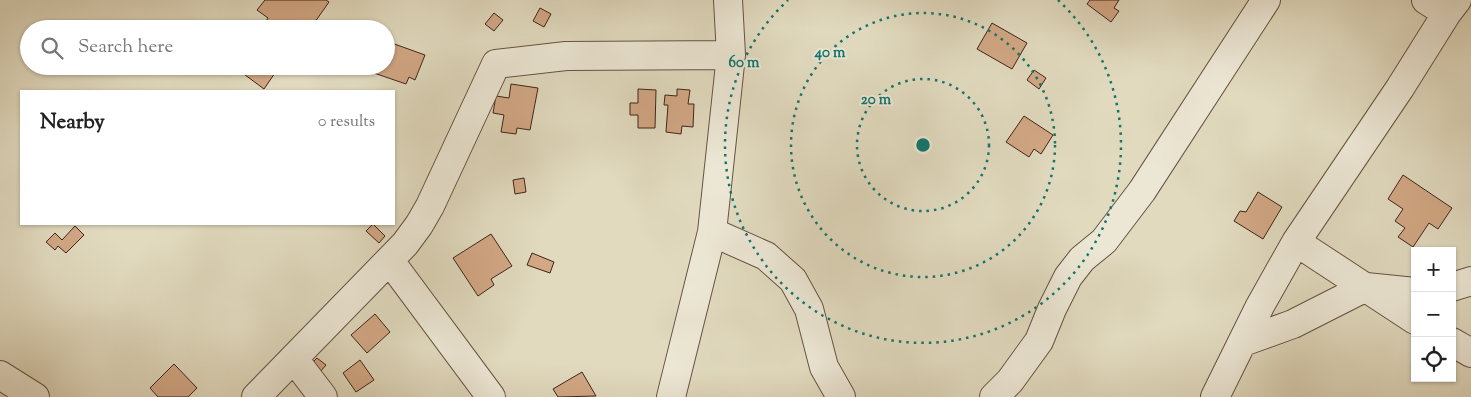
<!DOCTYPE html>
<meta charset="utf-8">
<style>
body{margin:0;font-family:"Sorts Mill Goudy",serif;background:#f2f2f2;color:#222}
.controls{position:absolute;right:15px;bottom:15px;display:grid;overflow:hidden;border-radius:0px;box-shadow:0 1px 4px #0004}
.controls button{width:45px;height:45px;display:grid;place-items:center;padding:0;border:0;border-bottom:1px solid #e0e0e0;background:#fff;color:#222;font:25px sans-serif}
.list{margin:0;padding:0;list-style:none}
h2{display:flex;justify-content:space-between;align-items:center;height:65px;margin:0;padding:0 20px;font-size:21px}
h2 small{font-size:16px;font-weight:400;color:#767676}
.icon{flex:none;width:28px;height:28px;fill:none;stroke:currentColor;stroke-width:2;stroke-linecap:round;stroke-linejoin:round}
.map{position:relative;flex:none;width:1471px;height:397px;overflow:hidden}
.search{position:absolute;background:#fff;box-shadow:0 1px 4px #0004;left:20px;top:20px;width:375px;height:55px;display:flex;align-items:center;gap:12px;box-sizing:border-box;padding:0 18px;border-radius:28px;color:#767676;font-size:19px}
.panel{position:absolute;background:#fff;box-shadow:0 1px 4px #0004;left:20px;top:90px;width:375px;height:135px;border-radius:0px}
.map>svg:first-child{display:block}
.building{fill:#d2a885;stroke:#3e2419}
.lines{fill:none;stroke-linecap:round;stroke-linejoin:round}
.minor-casing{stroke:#675242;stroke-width:30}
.minor{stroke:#ece7d5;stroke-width:28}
.ring{fill:none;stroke:#0f766e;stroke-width:2.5;stroke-dasharray:2.5 5}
.centre{fill:#0f766e;stroke:#ece7d5;stroke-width:2.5}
.ring-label{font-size:15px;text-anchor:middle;font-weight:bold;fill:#0f766e;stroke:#ece7d5;stroke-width:4;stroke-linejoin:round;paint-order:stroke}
</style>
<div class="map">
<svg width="1471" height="397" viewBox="0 0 1471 397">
<rect width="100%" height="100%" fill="#e1dabf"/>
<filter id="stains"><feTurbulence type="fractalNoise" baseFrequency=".004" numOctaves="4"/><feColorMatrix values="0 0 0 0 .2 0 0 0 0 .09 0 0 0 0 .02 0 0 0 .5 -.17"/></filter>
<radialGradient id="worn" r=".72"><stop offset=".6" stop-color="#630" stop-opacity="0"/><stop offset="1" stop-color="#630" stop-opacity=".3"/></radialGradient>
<path class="building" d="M 265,0 L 326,0 L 329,2 L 310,29 L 261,29 L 268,18 L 257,10 Z
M 1090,0 L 1119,0 L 1114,8 L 1119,11 L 1111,22 L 1087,4 Z
M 540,8 L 551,14 L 544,27 L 533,21 Z
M 494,13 L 503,20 L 494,31 L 485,24 Z
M 992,23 L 1027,43 L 1012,69 L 977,49 Z
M 386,41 L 425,55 L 415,80 L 409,77 L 406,84 L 374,73 L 376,66 L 386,66 Z
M 233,66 L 272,66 L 277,70 L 264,89 Z
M 1034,70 L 1046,78 L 1039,89 L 1027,80 Z
M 511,84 L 538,88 L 530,130 L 517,128 L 516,134 L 501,132 L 504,115 L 493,113 L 496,96 L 509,98 Z
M 638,89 L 656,90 L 655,128 L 638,128 L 638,115 L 630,115 L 630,103 L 638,103 Z
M 677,89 L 690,90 L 688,104 L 694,104 L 693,127 L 682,126 L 681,134 L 666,132 L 668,105 L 664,105 L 665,95 L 677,96 Z
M 1024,116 L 1053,135 L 1041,154 L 1034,149 L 1029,157 L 1006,142 Z
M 1403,175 L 1452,208 L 1438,229 L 1429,223 L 1413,247 L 1398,237 L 1405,228 L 1395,221 L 1403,209 L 1388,199 Z
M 524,178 L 526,192 L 515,194 L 513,180 Z
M 1258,192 L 1282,207 L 1263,239 L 1234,221 L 1240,211 L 1246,212 Z
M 373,224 L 385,236 L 379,243 L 366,231 Z
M 75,226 L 84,235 L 66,253 L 58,246 L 55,250 L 46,242 L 55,233 L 62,240 Z
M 491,234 L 512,266 L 491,279 L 494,285 L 478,296 L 453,258 Z
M 532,253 L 554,262 L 550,273 L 527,265 Z
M 375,314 L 390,332 L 367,353 L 351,335 Z
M 317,358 L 326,365 L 320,372 L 311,364 Z
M 360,360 L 374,380 L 356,392 L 343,373 Z
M 174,364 L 197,388 L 188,397 L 158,397 L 150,388 Z
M 582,372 L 596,396 L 558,397 L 553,389 Z"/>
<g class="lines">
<defs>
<path id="minor" d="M 1426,0 L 1447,13
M 712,232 L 766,256 L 793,280 L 809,309 L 824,367 L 841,397
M 1296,242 L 1400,88 L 1447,13 L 1457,0
M 390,261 L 491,397
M 1452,287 L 1471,281
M 1243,342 L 1293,324 L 1366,287 L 1415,292
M 1452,342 L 1471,353
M 294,359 L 323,397
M 0,375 L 35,397
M 256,397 L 405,244 L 419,225 L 430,206 L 496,64 L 566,56 L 731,55
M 671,397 L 712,232 L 731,55 L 728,0
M 994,397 L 1010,381 L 1039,341 L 1052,309 L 1068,277 L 1082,259 L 1104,241 L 1142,191 L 1266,0
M 1215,397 L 1260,306 L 1296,242 L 1415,320"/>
</defs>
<use href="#minor" class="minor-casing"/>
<use href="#minor" class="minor"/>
</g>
<g class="ring">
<circle cx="923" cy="145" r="66"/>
<circle cx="923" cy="145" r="132"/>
<path d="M1058 0A198 198 0 1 1 788 0"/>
</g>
<circle cx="923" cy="145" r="8" class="centre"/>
<g class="ring-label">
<text x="830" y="57">40 m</text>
<text x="744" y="67">60 m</text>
<text x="876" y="104">20 m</text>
</g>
<rect width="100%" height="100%" filter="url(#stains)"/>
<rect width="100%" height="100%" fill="url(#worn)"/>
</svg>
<div class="controls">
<button>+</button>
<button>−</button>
<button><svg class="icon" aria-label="locate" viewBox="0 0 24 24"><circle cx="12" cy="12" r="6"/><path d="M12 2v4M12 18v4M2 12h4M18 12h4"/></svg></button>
</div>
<div class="search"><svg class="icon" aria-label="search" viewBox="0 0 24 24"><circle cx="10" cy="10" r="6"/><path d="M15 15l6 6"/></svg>Search here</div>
<section class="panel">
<h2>Nearby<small>0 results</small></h2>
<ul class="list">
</ul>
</section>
</div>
